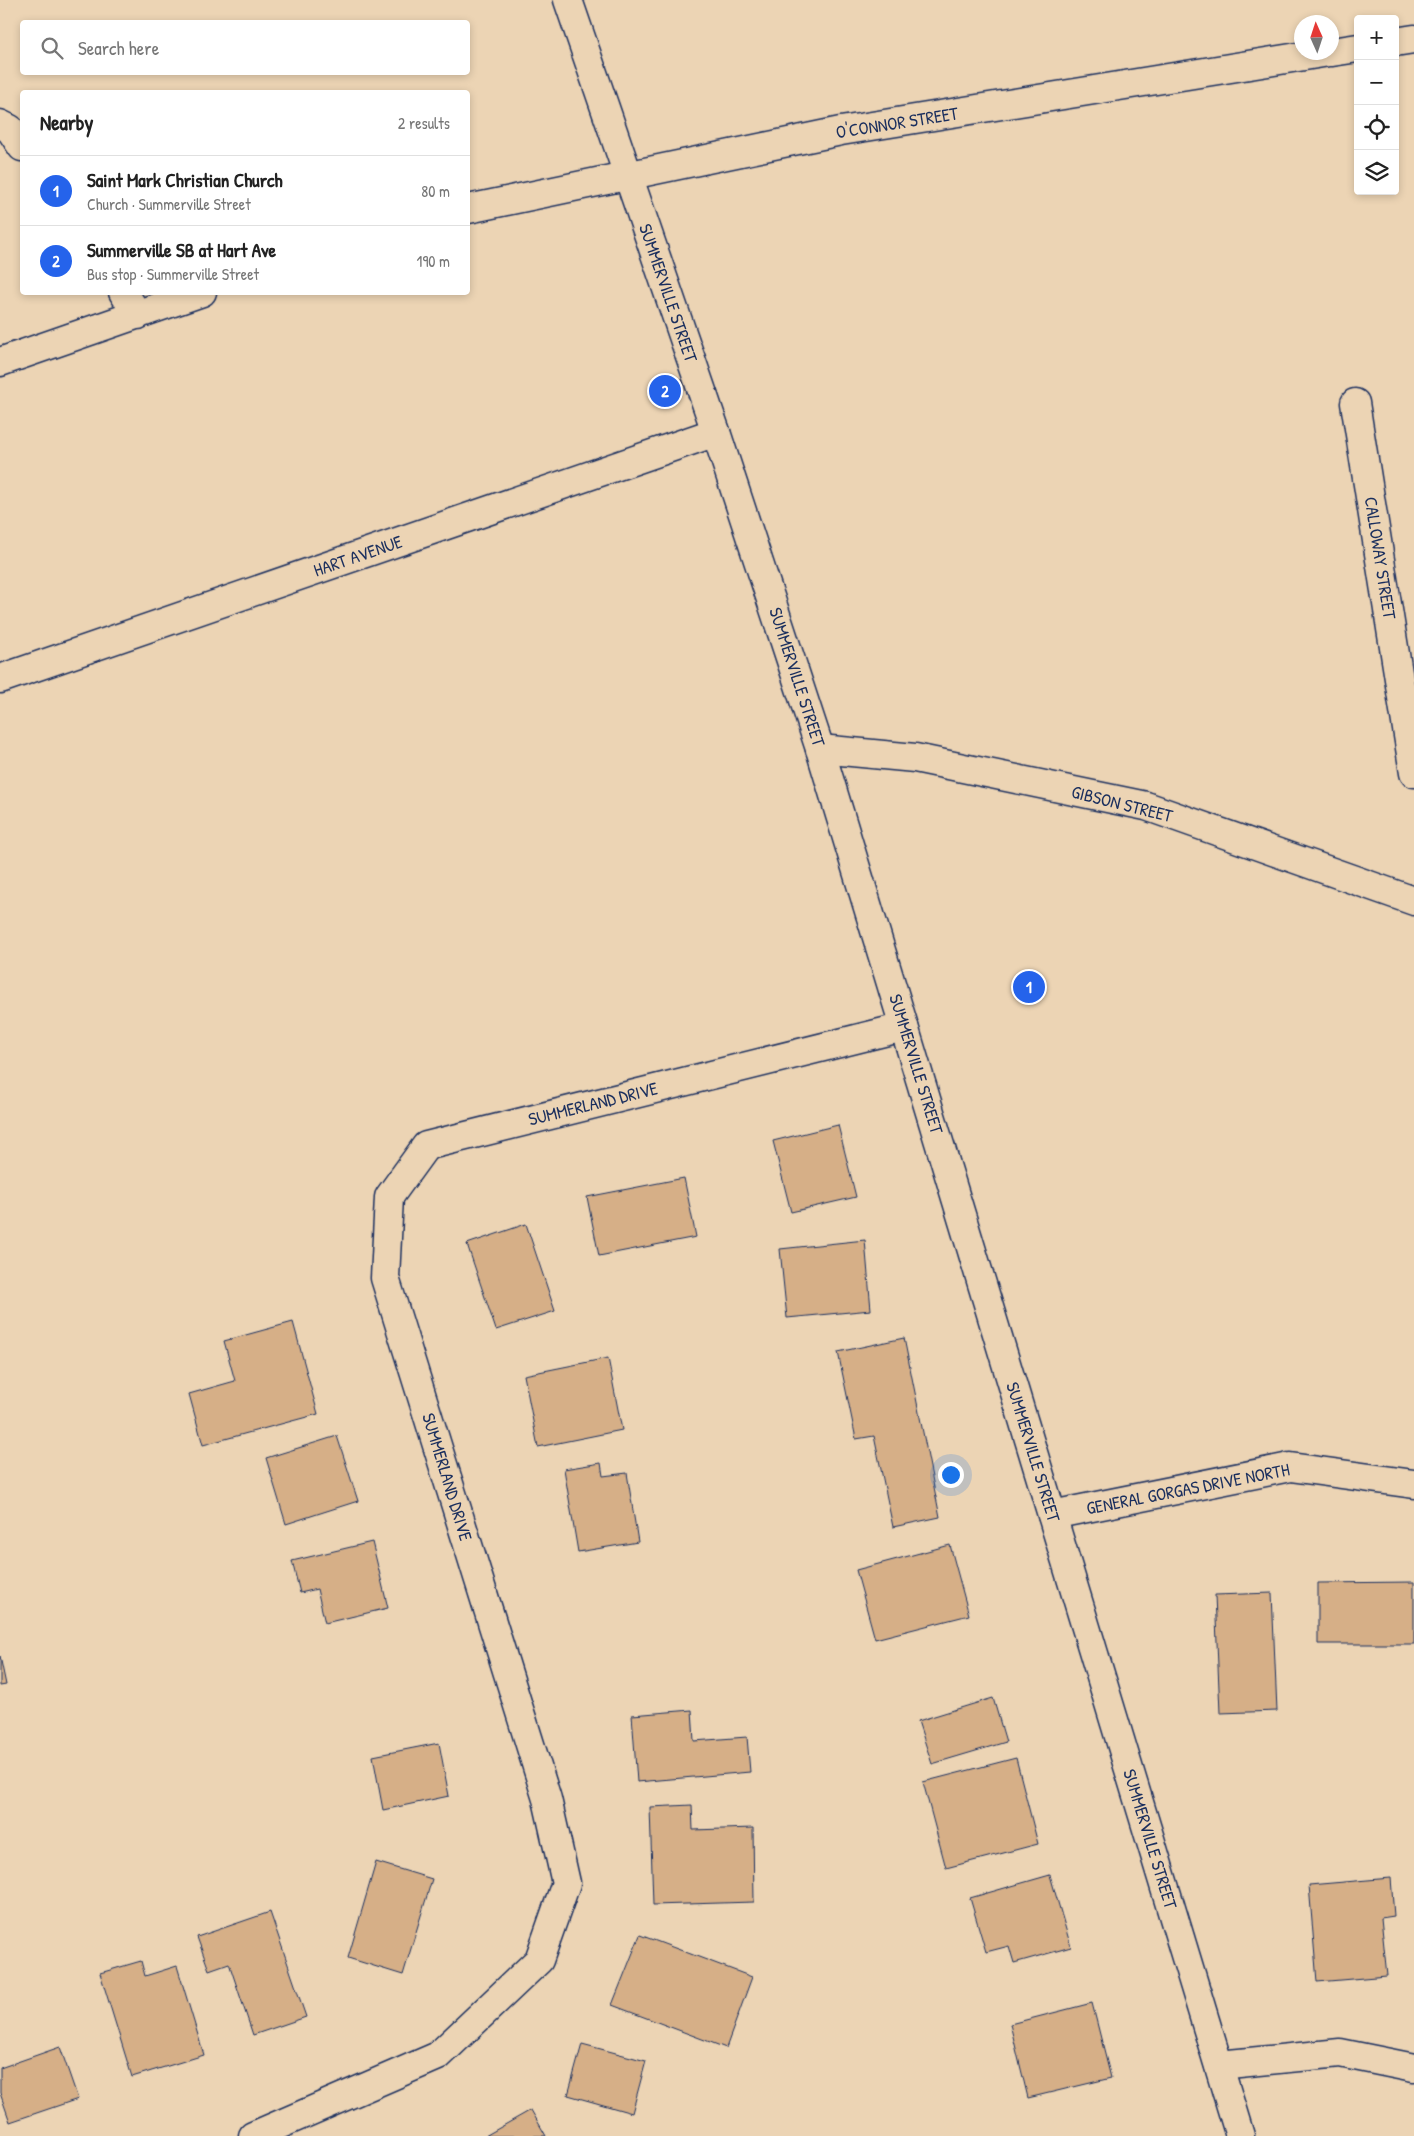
<!DOCTYPE html>
<meta charset="utf-8">
<style>
body{margin:0;font-family:"Patrick Hand",sans-serif;background:#f6f6f6;color:#222}
.controls{position:absolute;right:15px;top:15px;display:grid;overflow:hidden;border-radius:5px;box-shadow:0 2px 8px #0003}
.controls button{width:45px;height:45px;display:grid;place-items:center;padding:0;border:0;border-bottom:1px solid #e0e0e0;background:#fff;color:#222;font:25px sans-serif}
.compass{position:absolute;left:1294px;top:15px;width:45px;height:45px;border-radius:50%;background:#fff;box-shadow:0 2px 8px #0003;rotate:357deg}
.you{position:absolute;left:950px;top:1474px;width:18px;height:18px;margin:-12px;border:4px solid #fff;border-radius:50%;background:#1a73e8;box-shadow:0 0 0 8px #1a73e833}
.badge{display:grid;place-items:center;width:32px;height:32px;border-radius:50%;background:#2563eb;color:#fff;font-size:16px;font-weight:700}
.pin{position:absolute;translate:-50% -50%;border:2px solid #fff;box-shadow:0 1px 5px #0006}
.list{margin:0;padding:0;list-style:none}
h2{display:flex;justify-content:space-between;align-items:center;height:65px;margin:0;padding:0 20px;font-size:21px}
h2 small{font-size:16px;font-weight:400;color:#767676}
.list li{display:grid;grid-template-columns:32px 1fr auto;gap:15px;align-items:center;box-sizing:border-box;height:70px;padding:0 20px;border-top:1px solid #e0e0e0}
.list b{display:block;font-size:19px;white-space:nowrap}
.list p{margin:0;font-size:16px;white-space:nowrap;color:#767676}
.list em{font-size:16px;font-style:normal;color:#767676}
.icon{flex:none;width:28px;height:28px;fill:none;stroke:currentColor;stroke-width:2;stroke-linecap:round;stroke-linejoin:round}
.map{position:relative;flex:none;width:1414px;height:2136px;overflow:hidden}
.search{position:absolute;background:#fff;box-shadow:0 2px 8px #0003;left:20px;top:20px;width:450px;height:55px;display:flex;align-items:center;gap:12px;box-sizing:border-box;padding:0 18px;border-radius:5px;color:#767676;font-size:19px}
.panel{position:absolute;background:#fff;box-shadow:0 2px 8px #0003;left:20px;top:90px;width:450px;height:205px;border-radius:5px}
.map>svg:first-child{display:block}
.building{fill:#d6af87;stroke:#1b2f5e}
.lines{fill:none;stroke-linecap:round;stroke-linejoin:round}
.minor-casing{stroke:#1b2f5e;stroke-width:31}
.tertiary-casing{stroke:#1b2f5e;stroke-width:31}
.minor{stroke:#ecd4b4;stroke-width:28}
.tertiary{stroke:#ecd4b4;stroke-width:28}
.labels{text-anchor:middle;stroke-width:4.5;stroke-linejoin:round;paint-order:stroke}
.street-label{font-size:18px;fill:#1b2f5e;stroke:#ecd4b4}
</style>
<div class="map">
<svg width="1414" height="2136" viewBox="0 0 1414 2136">
<rect width="100%" height="100%" fill="#ecd4b4"/>
<filter id="ink" filterUnits="userSpaceOnUse"><feTurbulence type="fractalNoise" baseFrequency=".02" numOctaves="2"/><feDisplacementMap in="SourceGraphic" scale="10" xChannelSelector="R" yChannelSelector="G"/><feConvolveMatrix kernelMatrix="1 2 1 2 8 2 1 2 1" color-interpolation-filters="sRGB"/></filter>
<g filter="url(#ink)">
<path class="building" d="M 838,1125 L 856,1197 L 791,1212 L 773,1141 Z
M 684,1178 L 696,1237 L 599,1256 L 587,1197 Z
M 526,1224 L 555,1311 L 496,1330 L 467,1244 Z
M 865,1240 L 871,1310 L 787,1318 L 780,1249 Z
M 293,1322 L 318,1414 L 203,1445 L 189,1394 L 235,1381 L 224,1341 Z
M 904,1338 L 940,1517 L 893,1527 L 874,1436 L 856,1439 L 838,1352 Z
M 608,1358 L 622,1430 L 538,1447 L 524,1375 Z
M 337,1436 L 358,1501 L 286,1524 L 266,1458 Z
M 601,1463 L 603,1476 L 627,1473 L 638,1542 L 578,1552 L 564,1469 Z
M 372,1542 L 388,1608 L 325,1623 L 317,1589 L 300,1593 L 292,1561 Z
M 950,1545 L 969,1615 L 875,1639 L 856,1570 Z
M 1414,1582 L 1414,1644 L 1318,1644 L 1318,1583 Z
M 1272,1593 L 1277,1711 L 1220,1713 L 1215,1595 Z
M 0,1656 L 6,1685 L 0,1686 Z
M 993,1698 L 1006,1742 L 932,1764 L 918,1721 Z
M 692,1710 L 694,1741 L 747,1737 L 750,1772 L 637,1782 L 632,1715 Z
M 439,1743 L 449,1796 L 383,1810 L 373,1756 Z
M 1016,1758 L 1038,1844 L 946,1868 L 923,1782 Z
M 692,1805 L 693,1830 L 753,1828 L 754,1902 L 653,1905 L 650,1807 Z
M 376,1862 L 432,1879 L 403,1975 L 348,1958 Z
M 1050,1875 L 1071,1947 L 1014,1963 L 1009,1946 L 986,1952 L 970,1898 Z
M 1391,1878 L 1394,1916 L 1381,1918 L 1387,1976 L 1317,1982 L 1309,1885 Z
M 270,1912 L 306,2017 L 253,2035 L 229,1963 L 209,1970 L 197,1937 Z
M 640,1935 L 752,1977 L 726,2048 L 612,2005 Z
M 141,1961 L 145,1976 L 177,1966 L 204,2055 L 132,2077 L 100,1973 Z
M 1092,2003 L 1111,2078 L 1028,2098 L 1010,2024 Z
M 582,2044 L 646,2061 L 632,2113 L 568,2095 Z
M 60,2047 L 78,2099 L 10,2122 L 0,2093 L 0,2068 Z
M 531,2110 L 546,2136 L 485,2136 Z"/>
<g class="lines">
<defs>
<path id="minor" d="M 1395,42 L 1414,39
M 1332,52 L 1358,48
M 0,124 L 10,129 L 22,147
M 468,209 L 841,131 L 1329,52
M 123,292 L 138,315
M 0,362 L 202,292
M 1355,403 L 1414,773
M 0,679 L 716,432
M 820,749 L 915,758 L 1146,806 L 1414,901
M 1052,1515 L 1290,1467 L 1414,1484
M 1219,2065 L 1340,2053 L 1414,2068
M 253,2136 L 438,2056 L 539,1960 L 566,1883 L 547,1799 L 385,1278 L 389,1197 L 426,1146 L 904,1027"/>
<path id="tertiary" d="M 568,0 L 716,432 L 820,749 L 1240,2136"/>
</defs>
<use href="#minor" class="minor-casing"/>
<use href="#tertiary" class="tertiary-casing"/>
<use href="#minor" class="minor"/>
<use href="#tertiary" class="tertiary"/>
</g>
</g>
<g class="labels">
<g class="street-label">
<text transform="translate(897 123) rotate(-9)" y="6">O'CONNOR STREET</text>
<text transform="translate(668 293) rotate(71)" y="6">SUMMERVILLE STREET</text>
<text transform="translate(358 556) rotate(-19)" y="6">HART AVENUE</text>
<text transform="translate(1380 558) rotate(81)" y="6">CALLOWAY STREET</text>
<text transform="translate(797 677) rotate(72)" y="6">SUMMERVILLE STREET</text>
<text transform="translate(1122 804) rotate(14)" y="6">GIBSON STREET</text>
<text transform="translate(916 1064) rotate(73)" y="6">SUMMERVILLE STREET</text>
<text transform="translate(593 1104) rotate(-14)" y="6">SUMMERLAND DRIVE</text>
<text transform="translate(1033 1452) rotate(73)" y="6">SUMMERVILLE STREET</text>
<text transform="translate(447 1477) rotate(73)" y="6">SUMMERLAND DRIVE</text>
<text transform="translate(1188 1489) rotate(-11)" y="6">GENERAL GORGAS DRIVE NORTH</text>
<text transform="translate(1150 1839) rotate(73)" y="6">SUMMERVILLE STREET</text>
</g>
</g>
</svg>
<div class="controls">
<button>+</button>
<button>−</button>
<button><svg class="icon" aria-label="locate" viewBox="0 0 24 24"><circle cx="12" cy="12" r="6"/><path d="M12 2v4M12 18v4M2 12h4M18 12h4"/></svg></button>
<button><svg class="icon" aria-label="layers" viewBox="0 0 24 24"><path d="M12 4l9 5-9 5-9-5zM3 14l9 5 9-5"/></svg></button>
</div>
<svg class="compass" viewBox="-18 -18 36 36"><path d="M0-13l5 13h-10z" fill="#e53935"/><path d="M0 13l5-13h-10z" fill="#767676"/></svg>
<div class="you"></div>
<div class="pin badge" style="left:1029px;top:987px">1</div>
<div class="pin badge" style="left:665px;top:391px">2</div>
<div class="search"><svg class="icon" aria-label="search" viewBox="0 0 24 24"><circle cx="10" cy="10" r="6"/><path d="M15 15l6 6"/></svg>Search here</div>
<section class="panel">
<h2>Nearby<small>2 results</small></h2>
<ul class="list">
<li><span class="badge">1</span><div><b>Saint Mark Christian Church</b><p>Church · Summerville Street</p></div><em>80 m</em></li>
<li><span class="badge">2</span><div><b>Summerville SB at Hart Ave</b><p>Bus stop · Summerville Street</p></div><em>190 m</em></li>
</ul>
</section>
</div>
